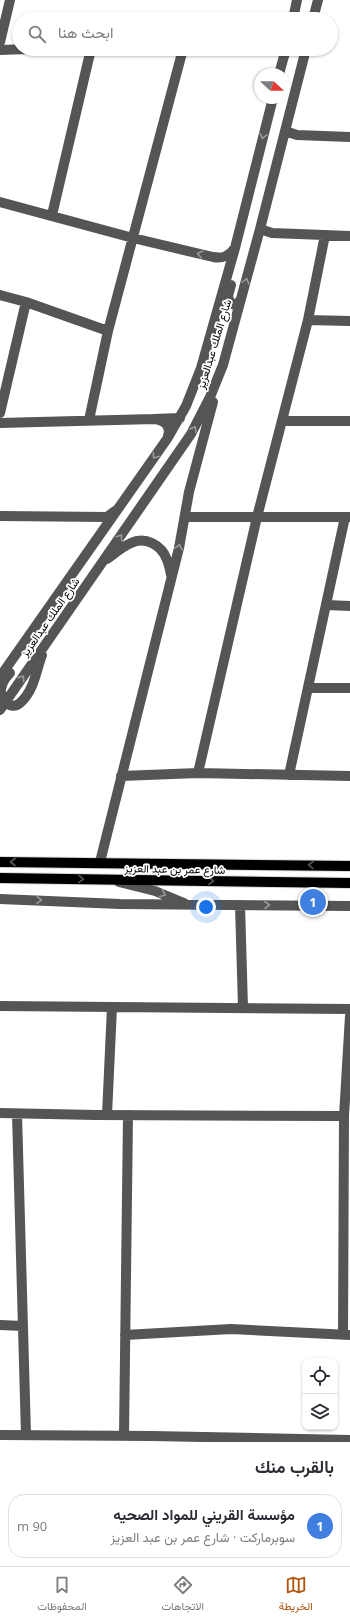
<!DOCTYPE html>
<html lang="ar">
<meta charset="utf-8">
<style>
body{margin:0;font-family:"Open Sans",Vazirmatn,sans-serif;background:#f7f7f7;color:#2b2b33;direction:rtl}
.controls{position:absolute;right:12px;bottom:12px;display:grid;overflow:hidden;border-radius:8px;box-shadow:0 1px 3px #0004}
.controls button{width:36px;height:36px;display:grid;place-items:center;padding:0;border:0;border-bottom:1px solid #e1e1e2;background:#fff;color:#2b2b33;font:20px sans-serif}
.compass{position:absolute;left:254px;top:68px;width:36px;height:36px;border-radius:50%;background:#fff;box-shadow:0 1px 3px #0004;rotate:111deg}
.you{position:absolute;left:206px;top:907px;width:14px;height:14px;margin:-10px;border:3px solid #fff;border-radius:50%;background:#1a73e8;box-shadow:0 0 0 6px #1a73e833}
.badge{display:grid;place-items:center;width:26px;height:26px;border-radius:50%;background:#b45309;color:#fff;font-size:13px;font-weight:700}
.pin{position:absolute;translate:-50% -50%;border:2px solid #fff;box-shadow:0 1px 4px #0006}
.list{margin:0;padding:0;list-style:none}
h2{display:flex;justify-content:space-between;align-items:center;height:52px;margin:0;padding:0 16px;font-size:17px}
h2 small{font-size:13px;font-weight:400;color:#7c7c81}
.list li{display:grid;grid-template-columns:26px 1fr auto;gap:12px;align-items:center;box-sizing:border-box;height:64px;margin:0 8px 8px;padding:0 8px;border:1px solid #e1e1e2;border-radius:16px}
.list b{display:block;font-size:15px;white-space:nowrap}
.list p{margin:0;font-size:13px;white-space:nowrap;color:#7c7c81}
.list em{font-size:13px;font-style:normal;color:#7c7c81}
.icon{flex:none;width:22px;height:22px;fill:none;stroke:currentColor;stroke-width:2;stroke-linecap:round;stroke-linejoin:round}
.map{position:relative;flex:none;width:350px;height:1442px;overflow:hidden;direction:ltr}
.search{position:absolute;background:#fff;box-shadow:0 1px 3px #0004;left:12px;right:12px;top:12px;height:44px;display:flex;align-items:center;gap:10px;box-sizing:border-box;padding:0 14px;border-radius:22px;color:#7c7c81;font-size:15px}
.sheet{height:124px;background:#fff}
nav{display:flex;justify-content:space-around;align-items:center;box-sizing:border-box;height:56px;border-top:1px solid #e1e1e2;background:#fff;font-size:11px;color:#7c7c81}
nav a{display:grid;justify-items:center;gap:2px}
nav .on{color:#b45309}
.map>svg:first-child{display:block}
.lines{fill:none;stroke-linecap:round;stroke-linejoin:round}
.major-casing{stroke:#dbdbdb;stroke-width:12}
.minor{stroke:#555;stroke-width:10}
.major{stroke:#000;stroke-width:10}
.oneway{stroke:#999}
.oneway2{stroke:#595959}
.labels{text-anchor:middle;stroke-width:3.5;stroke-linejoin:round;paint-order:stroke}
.street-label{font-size:11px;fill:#000;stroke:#fff}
</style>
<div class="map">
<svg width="350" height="1442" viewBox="0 0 350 1442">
<rect width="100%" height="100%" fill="#fff"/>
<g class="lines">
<defs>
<path id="major" d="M 0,862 L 350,866
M 0,878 L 350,883"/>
</defs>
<use href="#major" class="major-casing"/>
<path class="minor" d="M 293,19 L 297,0
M 313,19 L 318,0
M 0,42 L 10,0
M 0,50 L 29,49
M 279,74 L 286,49
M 285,131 L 297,135 L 350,137
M 0,202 L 133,238 L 213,257 C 223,259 229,256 235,248
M 52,215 L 91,49
M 260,229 L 272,233 L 350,236
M 231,285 L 228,296 L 230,303 L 235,305 L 240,301
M 0,295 L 26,302
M 308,320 L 350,321
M 0,413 L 26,302 L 108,331
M 89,420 L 108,331 L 183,49
M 282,421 L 350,421
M 0,423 L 154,419
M 168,436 C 171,426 165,420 154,419 L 180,418
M 0,516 L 107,517 L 115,511
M 185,517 L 350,517
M 107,559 C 114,554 122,547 131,543 C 145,536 162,545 167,560 C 169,564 170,570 171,575
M 326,605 L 350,606
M 10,673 C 6,677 2,683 1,689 C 0,700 11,711 20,703 C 34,691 36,671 42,655
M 0,677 L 167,439 L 186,406 L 201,368 L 235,248 L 273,98
M 308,688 L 350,688
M 0,710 L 191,434 L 210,397 L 223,365 L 260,229 L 306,49
M 198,773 L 257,517 L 308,320 L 325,235
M 289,775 L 345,517
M 121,776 L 198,773 L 350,776
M 100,862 L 179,548 L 189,492 L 213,402
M 119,882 L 155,891 L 184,903
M 0,899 L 120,904 L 350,906
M 240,905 L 243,1008
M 0,1006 L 350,1009
M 0,1113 L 96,1115 L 344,1116
M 17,1114 L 26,1435
M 107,1115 L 112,1007
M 0,1325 L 23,1326
M 343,1334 L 344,1116 L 350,1016
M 125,1335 L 231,1329 L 350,1335
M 0,1435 L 152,1436 L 350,1440
M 124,1436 L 128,1115"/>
<use href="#major" class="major"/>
</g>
<defs><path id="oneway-chevron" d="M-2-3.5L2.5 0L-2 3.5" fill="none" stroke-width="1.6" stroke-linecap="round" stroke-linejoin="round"/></defs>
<g class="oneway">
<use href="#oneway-chevron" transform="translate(263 136) rotate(104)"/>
<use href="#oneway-chevron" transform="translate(200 254) rotate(-166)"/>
<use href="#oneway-chevron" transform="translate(246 281) rotate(-75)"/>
<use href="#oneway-chevron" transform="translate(194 429) rotate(-60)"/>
<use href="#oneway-chevron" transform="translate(155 456) rotate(125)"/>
<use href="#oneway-chevron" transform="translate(120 537) rotate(-56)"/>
<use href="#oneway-chevron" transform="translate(179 547) rotate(-78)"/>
<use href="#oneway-chevron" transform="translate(22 678) rotate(-55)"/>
<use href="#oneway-chevron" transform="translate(163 894) rotate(22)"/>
<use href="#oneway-chevron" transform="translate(39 900) rotate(3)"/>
<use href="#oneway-chevron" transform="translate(267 905)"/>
</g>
<g class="oneway2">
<use href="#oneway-chevron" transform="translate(13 862) rotate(-180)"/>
<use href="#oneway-chevron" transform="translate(311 865) rotate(-179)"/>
<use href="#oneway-chevron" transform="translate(81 879) rotate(1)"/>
<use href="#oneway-chevron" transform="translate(211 881) rotate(1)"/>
</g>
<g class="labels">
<g class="street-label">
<text transform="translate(214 344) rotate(-73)" y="4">شارع الملك عبدالعزيز</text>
<text transform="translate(50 617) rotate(-55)" y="4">شارع الملك عبدالعزيز</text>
<text transform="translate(175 869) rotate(1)" y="4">شارع عمر بن عبد العزيز</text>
</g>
</g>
</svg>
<div class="controls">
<button><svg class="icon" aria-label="locate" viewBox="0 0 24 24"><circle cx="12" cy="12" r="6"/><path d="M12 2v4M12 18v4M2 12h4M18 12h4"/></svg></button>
<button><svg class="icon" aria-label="layers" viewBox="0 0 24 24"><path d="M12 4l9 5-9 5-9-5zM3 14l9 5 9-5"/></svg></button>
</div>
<svg class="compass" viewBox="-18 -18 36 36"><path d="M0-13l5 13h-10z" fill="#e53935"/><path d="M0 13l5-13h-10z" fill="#7c7c81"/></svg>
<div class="you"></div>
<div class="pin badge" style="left:313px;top:902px;background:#3f7fe0">1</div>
<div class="search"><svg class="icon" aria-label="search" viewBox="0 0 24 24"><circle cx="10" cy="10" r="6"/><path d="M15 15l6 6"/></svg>ابحث هنا</div>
</div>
<section class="sheet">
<h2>بالقرب منك<small></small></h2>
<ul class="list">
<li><span class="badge" style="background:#3f7fe0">1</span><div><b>مؤسسة القريني للمواد الصحيه</b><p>سوبرماركت · شارع عمر بن عبد العزيز</p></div><em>90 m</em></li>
</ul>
</section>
<nav>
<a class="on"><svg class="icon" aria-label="map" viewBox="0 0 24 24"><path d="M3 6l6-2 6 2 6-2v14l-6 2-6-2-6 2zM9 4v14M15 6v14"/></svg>الخريطة</a>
<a><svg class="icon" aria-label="directions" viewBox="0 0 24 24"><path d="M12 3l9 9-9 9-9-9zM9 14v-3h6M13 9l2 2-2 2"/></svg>الاتجاهات</a>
<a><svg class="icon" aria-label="saved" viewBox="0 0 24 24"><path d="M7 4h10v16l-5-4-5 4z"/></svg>المحفوظات</a>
</nav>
